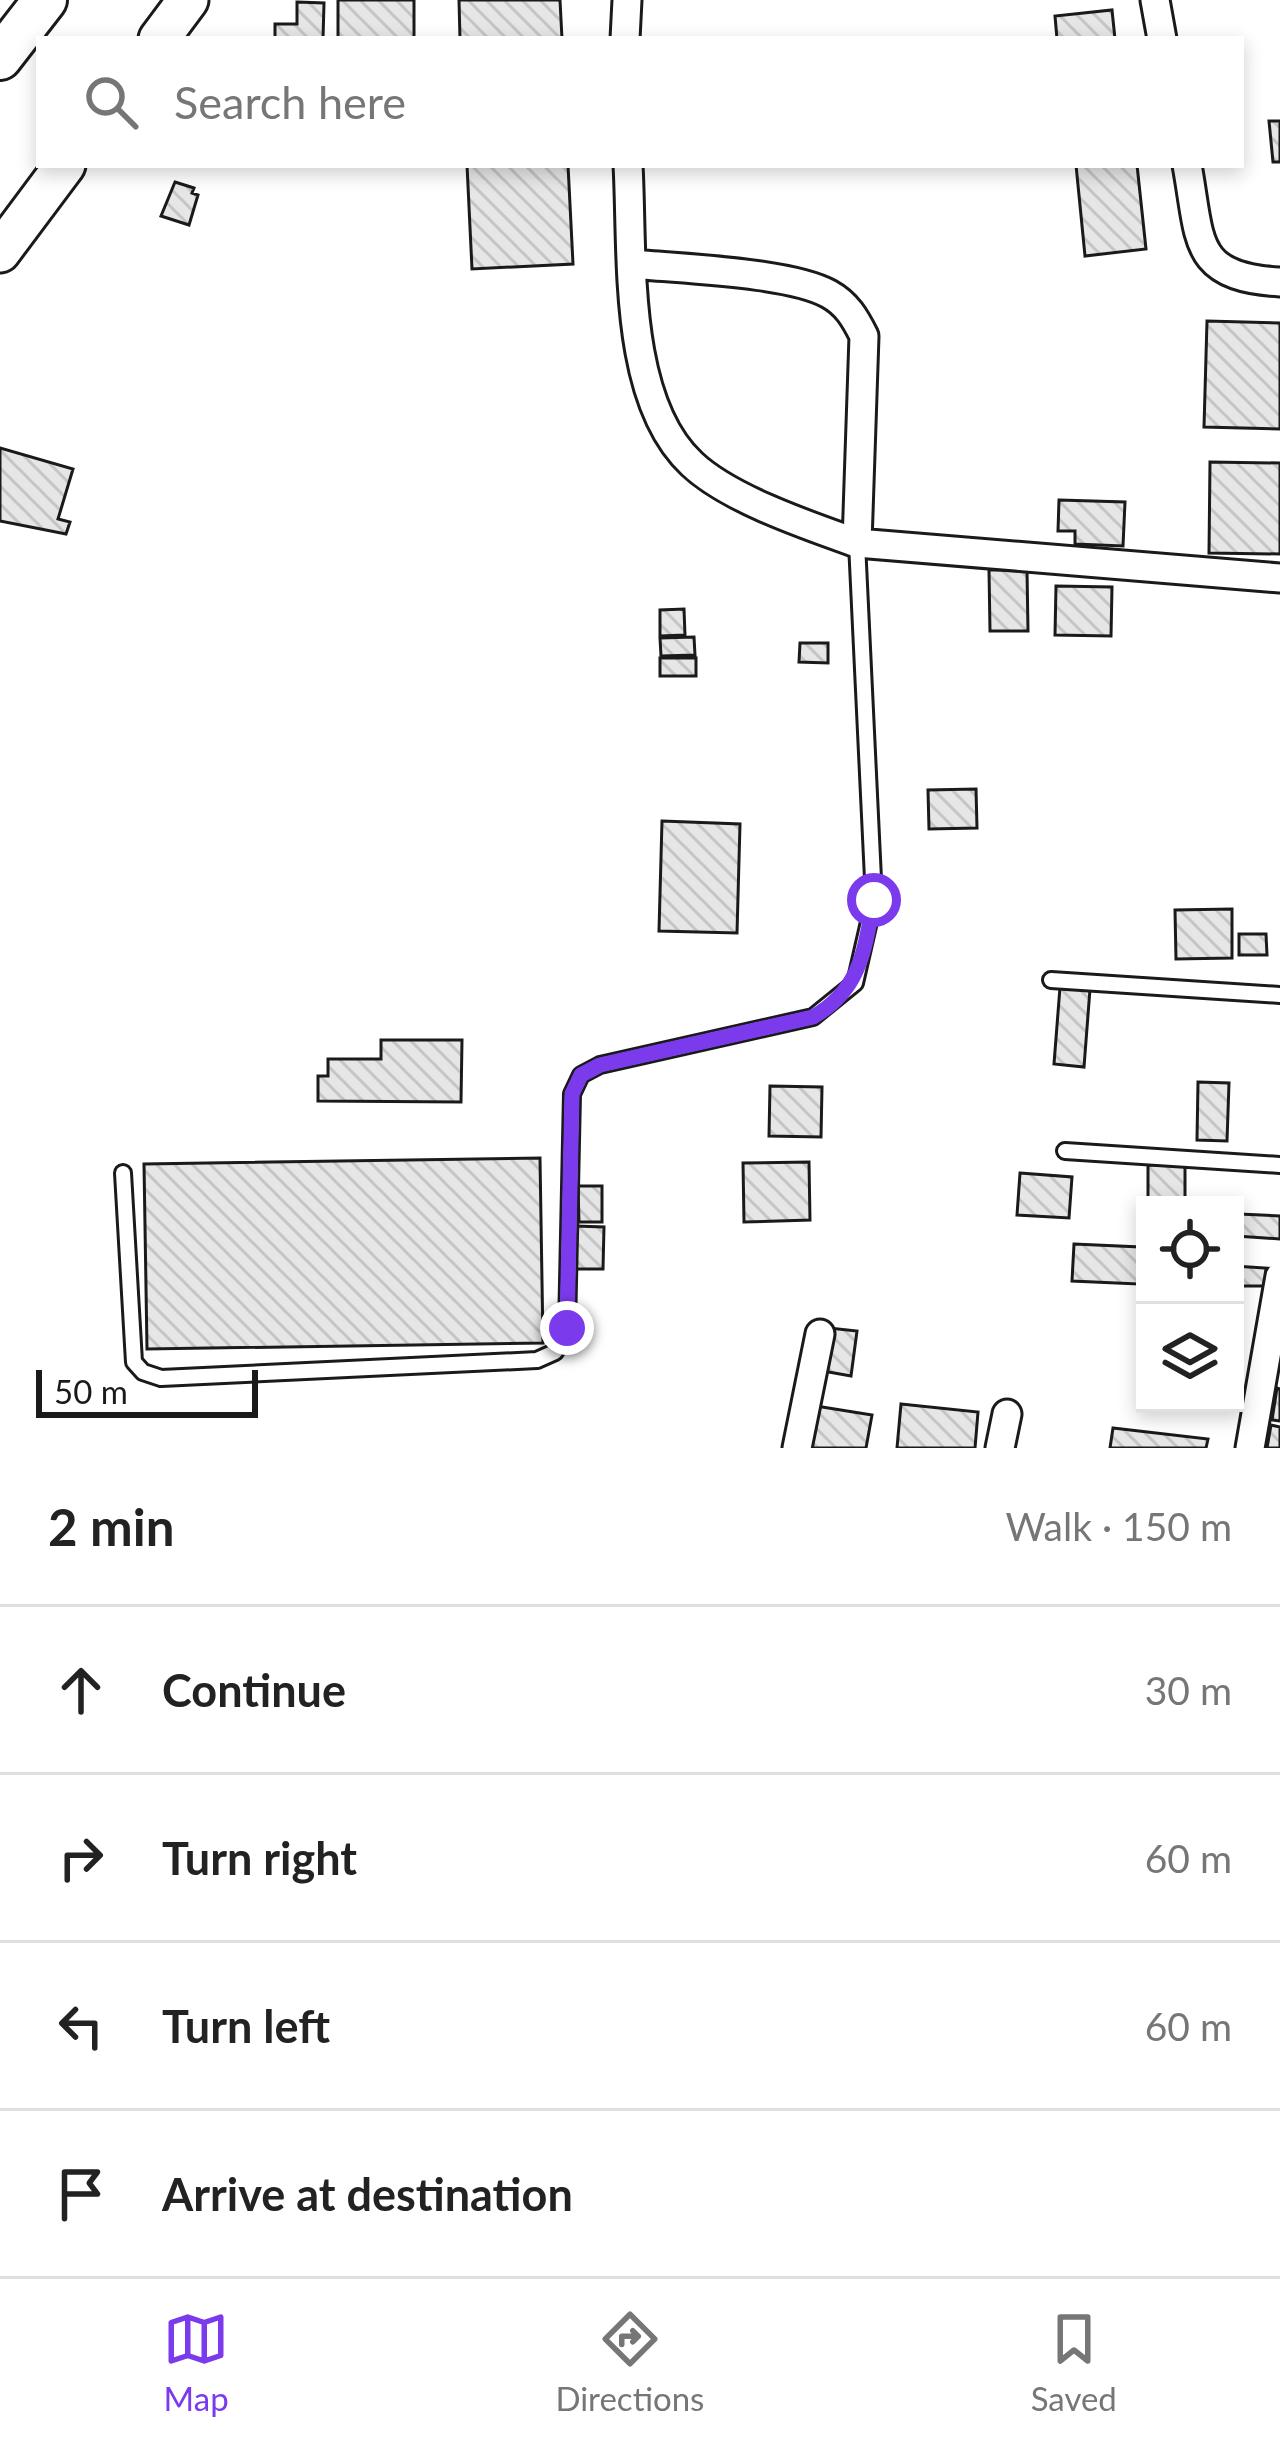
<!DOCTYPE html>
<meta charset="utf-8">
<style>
body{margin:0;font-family:Lato,sans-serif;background:#f6f6f6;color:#222}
.controls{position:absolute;right:36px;bottom:36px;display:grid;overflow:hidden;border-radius:0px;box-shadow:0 6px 18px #0003}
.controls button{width:108px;height:108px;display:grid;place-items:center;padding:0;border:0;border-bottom:3px solid #e0e0e0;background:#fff;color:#222;font:60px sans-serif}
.scale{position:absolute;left:36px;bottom:30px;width:222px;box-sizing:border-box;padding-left:12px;border:6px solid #1a1a1a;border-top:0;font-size:33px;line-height:42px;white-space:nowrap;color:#1a1a1a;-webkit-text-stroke:9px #fff;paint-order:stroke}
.stop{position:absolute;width:36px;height:36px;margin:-27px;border:9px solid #7c3aed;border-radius:50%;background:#fff}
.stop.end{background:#7c3aed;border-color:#fff;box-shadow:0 3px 12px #0008}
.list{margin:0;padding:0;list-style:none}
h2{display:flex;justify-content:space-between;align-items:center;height:156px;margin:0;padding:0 48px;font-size:51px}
h2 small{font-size:39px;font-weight:400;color:#767676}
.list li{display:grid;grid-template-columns:78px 1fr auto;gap:36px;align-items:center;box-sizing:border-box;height:168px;padding:0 48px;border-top:3px solid #e0e0e0}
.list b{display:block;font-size:45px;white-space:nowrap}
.list em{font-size:39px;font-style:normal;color:#767676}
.icon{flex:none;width:66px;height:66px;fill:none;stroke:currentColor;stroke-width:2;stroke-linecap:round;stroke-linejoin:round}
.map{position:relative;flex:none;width:1280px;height:1448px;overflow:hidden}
.search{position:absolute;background:#fff;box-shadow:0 6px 18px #0003;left:36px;right:36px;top:36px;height:132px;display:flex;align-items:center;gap:30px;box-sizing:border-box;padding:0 42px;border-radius:0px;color:#767676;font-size:45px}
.sheet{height:828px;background:#fff}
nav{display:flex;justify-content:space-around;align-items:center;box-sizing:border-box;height:168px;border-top:3px solid #e0e0e0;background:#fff;font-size:33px;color:#767676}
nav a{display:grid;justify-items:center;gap:6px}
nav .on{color:#7c3aed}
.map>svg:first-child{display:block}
.building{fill:url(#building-back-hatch);stroke:#1a1a1a;stroke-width:3}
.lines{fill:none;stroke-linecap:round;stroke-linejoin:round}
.lane-casing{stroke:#1a1a1a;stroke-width:20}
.street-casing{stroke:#1a1a1a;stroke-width:33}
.secondary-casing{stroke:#1a1a1a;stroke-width:45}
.primary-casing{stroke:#1a1a1a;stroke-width:48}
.lane{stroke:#fff;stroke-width:14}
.street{stroke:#fff;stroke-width:27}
.secondary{stroke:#fff;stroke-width:39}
.primary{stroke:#fff;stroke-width:42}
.route{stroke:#7c3aed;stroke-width:15}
</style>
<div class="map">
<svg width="1280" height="1448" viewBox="0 0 1280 1448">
<defs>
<pattern id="building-back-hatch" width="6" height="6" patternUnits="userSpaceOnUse" patternTransform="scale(3)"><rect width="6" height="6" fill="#e6e6e6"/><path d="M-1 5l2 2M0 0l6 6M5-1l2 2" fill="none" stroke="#c5c5c5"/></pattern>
</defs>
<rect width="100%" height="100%" fill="#fff"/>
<path class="building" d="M 338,0 L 414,0 L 414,39 L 338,39 Z
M 459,0 L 560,0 L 562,39 L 460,39 Z
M 297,2 L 324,3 L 323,39 L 275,39 L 275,24 L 297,24 Z
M 1112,10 L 1115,39 L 1057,39 L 1055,16 Z
M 1269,121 L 1280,121 L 1280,162 L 1273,162 Z
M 467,165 L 568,165 L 573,264 L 472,269 Z
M 1076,165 L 1137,165 L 1146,249 L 1085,256 Z
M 175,182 L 194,188 L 192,193 L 198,195 L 189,225 L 161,216 Z
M 1207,321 L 1280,323 L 1280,429 L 1204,427 Z
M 0,448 L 73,469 L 58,519 L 70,522 L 66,534 L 0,521 Z
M 1210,462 L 1280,463 L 1280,554 L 1209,553 Z
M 1059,500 L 1125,502 L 1123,546 L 1075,544 L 1075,531 L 1058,531 Z
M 989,570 L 1027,570 L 1028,631 L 990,631 Z
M 1056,586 L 1112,587 L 1111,636 L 1055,635 Z
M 684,609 L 685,635 L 660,636 L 660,610 Z
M 694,637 L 695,655 L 661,656 L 660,638 Z
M 800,643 L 828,643 L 828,663 L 799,662 Z
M 660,658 L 696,658 L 696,676 L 660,676 Z
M 976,789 L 977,828 L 929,829 L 928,790 Z
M 662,821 L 740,824 L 737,933 L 659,931 Z
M 1232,909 L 1232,958 L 1176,959 L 1175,910 Z
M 1239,934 L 1266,934 L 1267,955 L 1239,955 Z
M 1060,987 L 1090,989 L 1084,1067 L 1054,1064 Z
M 381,1040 L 462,1040 L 461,1102 L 318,1101 L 318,1076 L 328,1076 L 328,1059 L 381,1059 Z
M 1198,1082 L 1229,1083 L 1227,1141 L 1197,1140 Z
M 770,1086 L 822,1087 L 821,1137 L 769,1136 Z
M 540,1158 L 543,1343 L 147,1349 L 144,1164 Z
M 809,1162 L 810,1220 L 744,1222 L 743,1163 Z
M 1148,1165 L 1185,1165 L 1185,1205 L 1148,1205 Z
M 1020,1173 L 1072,1177 L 1069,1218 L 1017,1215 Z
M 578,1186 L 602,1186 L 602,1222 L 579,1222 Z
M 1239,1214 L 1280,1216 L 1280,1247 L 1237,1244 Z
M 575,1226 L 604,1227 L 603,1269 L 575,1269 Z
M 1074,1244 L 1140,1247 L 1138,1284 L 1072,1281 Z
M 1235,1261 L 1266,1261 L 1266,1286 L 1235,1286 Z
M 829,1328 L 857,1331 L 851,1376 L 823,1371 Z
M 1277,1388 L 1280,1389 L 1280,1421 L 1272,1420 Z
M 901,1404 L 978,1412 L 975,1448 L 897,1448 Z
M 816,1406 L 872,1415 L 866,1448 L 809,1448 Z
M 1271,1425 L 1280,1427 L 1280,1448 L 1267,1448 Z
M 1113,1428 L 1208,1439 L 1206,1448 L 1110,1448 Z"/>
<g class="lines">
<defs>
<path id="lane" d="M 1051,980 L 1280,995
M 1065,1151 L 1280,1165
M 123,1173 L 134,1362 L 143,1372 L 161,1378 L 537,1360 L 555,1352 L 567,1329 L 572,1094 L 581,1075 L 600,1065 L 813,1017 L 855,983 L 874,900 L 857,543"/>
<path id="street" d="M 1155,0 L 1162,39
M 625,39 L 627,0
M 628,165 C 633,253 622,399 692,464 C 729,499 809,526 857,543 L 1280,578
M 1187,165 C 1201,240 1191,277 1280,282
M 633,264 C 682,269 789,272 829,294 C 847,304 855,318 864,336 L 857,543
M 1235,1251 L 1280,1254
M 797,1448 L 820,1334
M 1000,1448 L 1007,1414
M 1250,1448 L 1280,1276"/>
<path id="secondary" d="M 159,39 L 188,0
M 0,252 L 65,165"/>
<path id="primary" d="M 0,58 L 45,0"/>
</defs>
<use href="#lane" class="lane-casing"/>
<use href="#street" class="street-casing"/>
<use href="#secondary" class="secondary-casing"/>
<use href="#primary" class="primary-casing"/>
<use href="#lane" class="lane"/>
<use href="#street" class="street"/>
<use href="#secondary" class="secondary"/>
<use href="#primary" class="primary"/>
</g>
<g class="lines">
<path class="route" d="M 567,1328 L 572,1094 L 581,1075 L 600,1065 L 813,1017 C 861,989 864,951 874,900"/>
</g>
</svg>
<div class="controls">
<button><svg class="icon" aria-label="locate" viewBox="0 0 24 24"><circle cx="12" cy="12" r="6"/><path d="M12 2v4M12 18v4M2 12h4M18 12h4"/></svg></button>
<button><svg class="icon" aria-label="layers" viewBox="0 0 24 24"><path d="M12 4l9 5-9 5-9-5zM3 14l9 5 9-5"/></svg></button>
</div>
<div class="scale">50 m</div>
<div class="stop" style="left:874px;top:900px"></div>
<div class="stop end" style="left:567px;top:1328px"></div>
<div class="search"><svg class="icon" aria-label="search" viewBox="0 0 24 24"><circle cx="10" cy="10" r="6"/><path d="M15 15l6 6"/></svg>Search here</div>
</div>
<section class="sheet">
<h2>2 min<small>Walk · 150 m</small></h2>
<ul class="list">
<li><svg class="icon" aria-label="ahead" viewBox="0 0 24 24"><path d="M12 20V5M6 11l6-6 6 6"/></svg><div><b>Continue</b></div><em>30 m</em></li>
<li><svg class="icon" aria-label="right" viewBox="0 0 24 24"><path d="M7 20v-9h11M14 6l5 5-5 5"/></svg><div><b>Turn right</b></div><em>60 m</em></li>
<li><svg class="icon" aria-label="left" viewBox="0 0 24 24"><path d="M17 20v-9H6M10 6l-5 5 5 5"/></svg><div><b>Turn left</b></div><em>60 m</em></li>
<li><svg class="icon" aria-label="arrive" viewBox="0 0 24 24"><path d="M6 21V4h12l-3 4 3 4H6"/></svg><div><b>Arrive at destination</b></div></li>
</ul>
</section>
<nav>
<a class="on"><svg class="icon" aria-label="map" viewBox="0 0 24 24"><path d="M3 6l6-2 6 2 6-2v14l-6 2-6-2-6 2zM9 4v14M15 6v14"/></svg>Map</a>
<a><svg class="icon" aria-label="directions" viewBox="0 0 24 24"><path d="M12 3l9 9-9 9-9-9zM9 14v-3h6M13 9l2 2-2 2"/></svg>Directions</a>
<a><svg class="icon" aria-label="saved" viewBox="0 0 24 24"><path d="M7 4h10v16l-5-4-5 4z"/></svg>Saved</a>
</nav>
